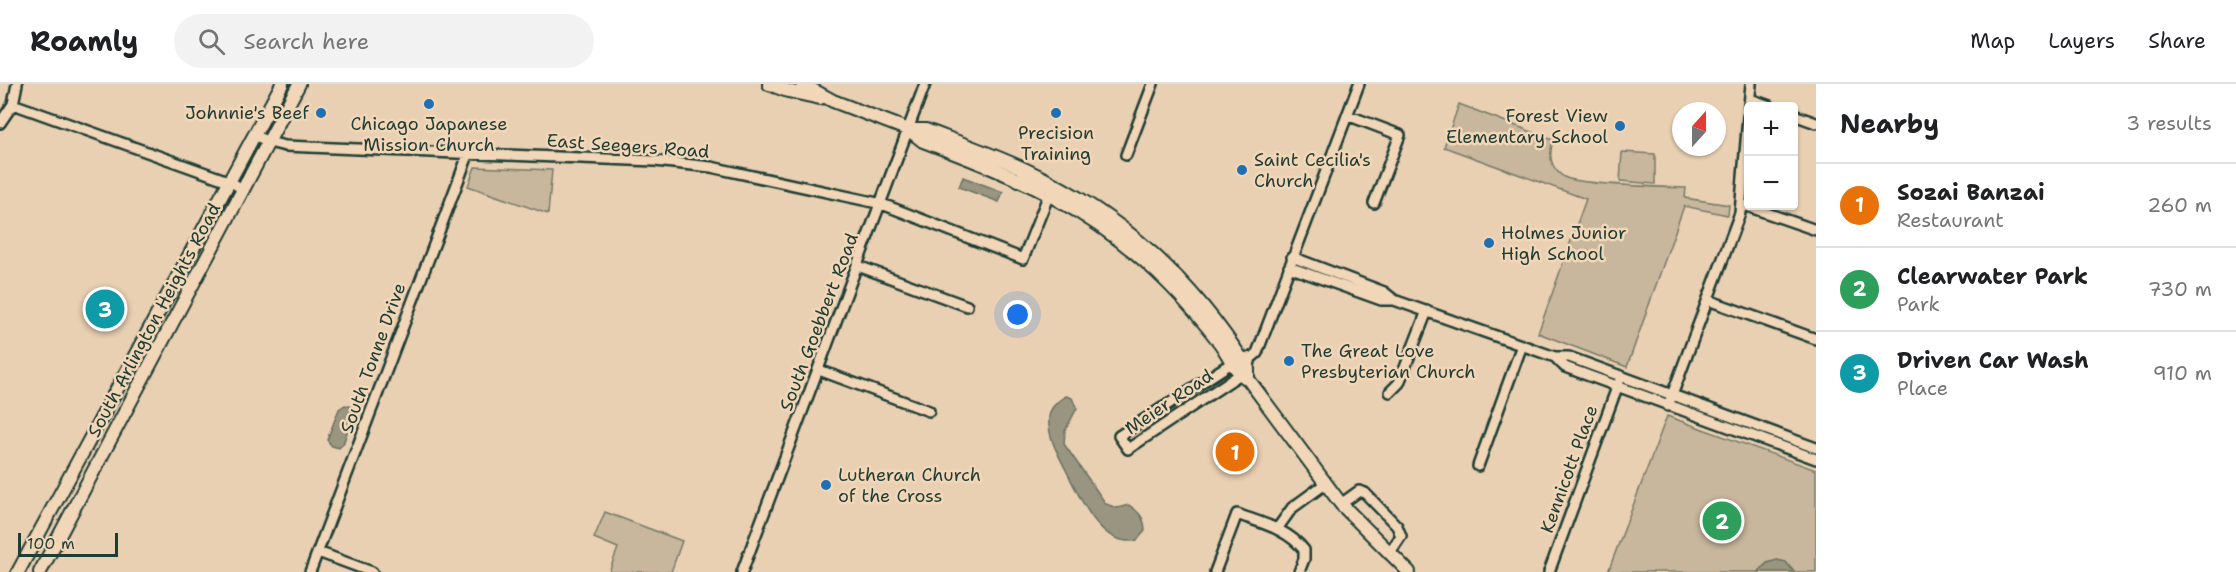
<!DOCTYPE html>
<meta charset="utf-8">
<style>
body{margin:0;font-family:"Shantell Sans",sans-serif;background:#f2f2f2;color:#202124}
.controls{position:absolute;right:18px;top:18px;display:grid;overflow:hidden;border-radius:6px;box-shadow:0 2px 4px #0004}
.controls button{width:54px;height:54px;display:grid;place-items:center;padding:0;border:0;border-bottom:2px solid #e0e0e0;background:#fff;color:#202124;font:30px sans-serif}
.compass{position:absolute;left:1672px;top:18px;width:54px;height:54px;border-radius:50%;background:#fff;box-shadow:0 2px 4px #0004;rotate:21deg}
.scale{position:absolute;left:18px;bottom:15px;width:100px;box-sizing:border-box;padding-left:6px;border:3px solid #1f3d34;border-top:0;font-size:16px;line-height:21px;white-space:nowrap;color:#1f3d34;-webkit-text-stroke:4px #f2d6b8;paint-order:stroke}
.you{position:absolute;left:1018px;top:231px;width:21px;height:21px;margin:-15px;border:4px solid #fff;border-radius:50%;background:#1a73e8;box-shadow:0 0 0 9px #1a73e833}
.badge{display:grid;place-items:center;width:39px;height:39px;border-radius:50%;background:#0f766e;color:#fff;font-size:20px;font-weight:700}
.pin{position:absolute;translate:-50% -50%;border:3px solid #fff;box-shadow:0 2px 6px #0006}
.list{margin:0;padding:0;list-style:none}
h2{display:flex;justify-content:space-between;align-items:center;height:78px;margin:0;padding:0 24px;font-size:26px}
h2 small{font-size:20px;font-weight:400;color:#757577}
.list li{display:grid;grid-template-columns:39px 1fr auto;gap:18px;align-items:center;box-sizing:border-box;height:84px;padding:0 24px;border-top:2px solid #e0e0e0}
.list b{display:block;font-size:22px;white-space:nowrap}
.list p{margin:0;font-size:20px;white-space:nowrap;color:#757577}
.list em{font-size:20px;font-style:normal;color:#757577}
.icon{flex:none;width:33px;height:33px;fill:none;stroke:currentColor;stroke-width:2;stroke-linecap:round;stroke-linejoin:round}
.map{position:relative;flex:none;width:1816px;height:488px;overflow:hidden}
header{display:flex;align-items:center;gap:36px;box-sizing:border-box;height:84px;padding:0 30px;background:#fff;border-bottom:2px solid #e0e0e0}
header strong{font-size:28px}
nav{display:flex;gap:33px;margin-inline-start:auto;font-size:21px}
.search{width:420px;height:54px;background:#f2f2f2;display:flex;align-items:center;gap:15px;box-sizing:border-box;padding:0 21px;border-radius:33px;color:#757577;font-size:22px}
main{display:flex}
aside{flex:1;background:#fff}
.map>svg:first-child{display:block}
.green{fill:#c8b79d;stroke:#747a68;stroke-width:1.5}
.water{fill:#999580;stroke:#687262;stroke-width:1.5}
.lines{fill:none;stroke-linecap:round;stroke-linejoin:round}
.minor-casing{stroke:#1f3d34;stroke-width:14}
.major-casing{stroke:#1f3d34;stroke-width:16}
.minor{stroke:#f2d6b8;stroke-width:9}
.major{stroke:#f2d6b8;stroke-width:12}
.poi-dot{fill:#1f6fb2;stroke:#f2d6b8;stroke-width:2}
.labels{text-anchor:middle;stroke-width:5;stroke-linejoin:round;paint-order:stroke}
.poi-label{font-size:18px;fill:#1f3d34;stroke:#f2d6b8;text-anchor:start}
.street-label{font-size:18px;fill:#1f3d34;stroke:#f2d6b8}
</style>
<header>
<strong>Roamly</strong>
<div class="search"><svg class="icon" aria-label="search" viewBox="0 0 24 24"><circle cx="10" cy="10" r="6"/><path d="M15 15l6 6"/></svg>Search here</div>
<nav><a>Map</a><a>Layers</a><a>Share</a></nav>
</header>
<main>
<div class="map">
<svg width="1816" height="488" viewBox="0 0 1816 488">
<rect width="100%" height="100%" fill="#ead0b3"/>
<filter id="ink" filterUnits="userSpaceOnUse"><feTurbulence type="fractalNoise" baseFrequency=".0167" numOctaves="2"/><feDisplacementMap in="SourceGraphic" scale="12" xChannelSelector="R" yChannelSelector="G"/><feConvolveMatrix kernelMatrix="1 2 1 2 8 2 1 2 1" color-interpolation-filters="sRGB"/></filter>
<g filter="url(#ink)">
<path class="green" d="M 1459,20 L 1553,56 C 1549,71 1549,83 1564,93 C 1578,101 1664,103 1686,104 L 1685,114 L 1729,121 L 1728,131 L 1684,122 L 1627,283 L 1538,249 L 1586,115 L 1444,63 Z
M 1622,68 L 1655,70 L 1655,100 L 1620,97 Z
M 475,83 L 552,86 L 548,130 L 468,102 Z
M 1667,332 L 1816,386 L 1816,488 L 1608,488 Z
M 605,428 L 682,457 L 671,488 L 609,488 L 618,464 L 594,454 Z"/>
<path class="water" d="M 963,93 L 1003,108 L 999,118 L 959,103 Z
M 1066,312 L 1072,314 L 1077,324 L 1065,347 L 1064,360 L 1106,420 L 1117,424 L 1129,421 C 1139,428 1145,434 1145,447 L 1137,456 C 1100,465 1079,411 1066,386 C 1058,370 1047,352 1049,333 C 1050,323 1058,317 1066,312 Z
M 345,321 L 353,323 L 354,328 L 343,360 L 339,364 L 332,362 L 327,356 L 339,325 Z
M 1777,476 L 1786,478 L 1794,488 L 1758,488 L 1767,479 Z"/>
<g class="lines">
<defs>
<path id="minor" d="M 1750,15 L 1770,22
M 13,20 L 231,98 L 244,106
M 1749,22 L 1751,0
M 1347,31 L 1400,51 L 1374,119
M 1794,31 L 1816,39
M 0,39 L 13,20 L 17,0
M 256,52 L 269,58 L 285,62 L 655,77 L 711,83 L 882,120 L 1023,175 L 1049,110
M 1126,71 L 1153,0
M 1741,120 L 1816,146
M 1292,173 L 1384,208 L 1394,216 L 1555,273 L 1569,273 L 1816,364
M 858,182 L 967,222
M 1289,183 L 1381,216 L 1394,216
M 1708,216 L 1816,255
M 1555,273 L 1565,283 L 1816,375
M 1251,274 L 1241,273 L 1119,352 L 1128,365 L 1248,285 L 1251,274 L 1257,269 L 1359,0
M 819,286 L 929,327
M 1390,308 L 1399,299 L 1427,227
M 1668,322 L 1740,129 L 1748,33
M 1478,382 L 1522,261
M 1341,420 L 1359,407 L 1365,409 L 1397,442 L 1401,452 L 1389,470
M 1277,445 L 1292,424 L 1325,400
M 318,468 L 372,488
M 310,488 L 468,71
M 742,488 L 925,0
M 1215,488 L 1237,430 C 1261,439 1288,445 1304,466 L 1304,475 L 1299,488
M 1549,488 L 1619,298"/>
<path id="major" d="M 769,0 L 788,7 L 820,14
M 802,0 L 833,17 L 909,46 L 923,57 C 1021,94 1094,124 1169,200 C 1188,219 1204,238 1220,259 C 1229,271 1234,287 1248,295 L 1341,420 L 1409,488
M 909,46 L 926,46 C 960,59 995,71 1028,87 C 1123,132 1193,197 1248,285 L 1248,295
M 18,488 L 282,0
M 40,488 L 299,0"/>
</defs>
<use href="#minor" class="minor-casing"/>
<use href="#major" class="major-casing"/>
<use href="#minor" class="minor"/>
<use href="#major" class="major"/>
</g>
</g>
<g class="poi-dot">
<circle cx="429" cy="20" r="6"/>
<circle cx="321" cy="29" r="6"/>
<circle cx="1056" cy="29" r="6"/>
<circle cx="1620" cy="42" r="6"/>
<circle cx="1242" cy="86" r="6"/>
<circle cx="1489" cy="159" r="6"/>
<circle cx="1289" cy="277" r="6"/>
<circle cx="826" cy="401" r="6"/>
</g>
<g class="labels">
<g class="poi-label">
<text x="309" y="35" text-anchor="end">Johnnie's Beef</text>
<text x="1608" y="38" text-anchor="end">Forest View<tspan x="1608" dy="21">Elementary School</tspan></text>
<text x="429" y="46" text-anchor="middle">Chicago Japanese<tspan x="429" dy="21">Mission Church</tspan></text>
<text x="1056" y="55" text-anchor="middle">Precision<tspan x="1056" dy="21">Training</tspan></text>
<text x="1254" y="82">Saint Cecilia's<tspan x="1254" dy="21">Church</tspan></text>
<text x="1501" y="155">Holmes Junior<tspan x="1501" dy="21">High School</tspan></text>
<text x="1301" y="273">The Great Love<tspan x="1301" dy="21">Presbyterian Church</tspan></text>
<text x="838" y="397">Lutheran Church<tspan x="838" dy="21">of the Cross</tspan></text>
</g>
<g class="street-label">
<text transform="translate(628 62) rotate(4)" y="6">East Seegers Road</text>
<text transform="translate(154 236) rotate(-62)" y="6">South Arlington Heights Road</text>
<text transform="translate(819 238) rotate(-69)" y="6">South Goebbert Road</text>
<text transform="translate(373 274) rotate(-70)" y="6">South Tonne Drive</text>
<text transform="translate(1169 318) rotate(-34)" y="6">Meier Road</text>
<text transform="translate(1569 385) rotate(-70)" y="6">Kennicott Place</text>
</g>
</g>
</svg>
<div class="controls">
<button>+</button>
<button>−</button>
</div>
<svg class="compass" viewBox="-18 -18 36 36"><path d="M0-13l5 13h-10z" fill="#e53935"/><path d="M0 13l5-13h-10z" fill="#757577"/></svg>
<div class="scale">100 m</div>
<div class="you"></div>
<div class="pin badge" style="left:1235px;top:368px;background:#e8710a">1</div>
<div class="pin badge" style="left:1722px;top:437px;background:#2e9e5b">2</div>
<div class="pin badge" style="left:105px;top:225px;background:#0f9aa8">3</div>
</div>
<aside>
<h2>Nearby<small>3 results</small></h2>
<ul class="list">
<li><span class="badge" style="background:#e8710a">1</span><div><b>Sozai Banzai</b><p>Restaurant</p></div><em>260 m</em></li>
<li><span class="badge" style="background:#2e9e5b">2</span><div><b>Clearwater Park</b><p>Park</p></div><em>730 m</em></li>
<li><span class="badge" style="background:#0f9aa8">3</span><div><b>Driven Car Wash</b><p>Place</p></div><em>910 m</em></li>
</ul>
</aside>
</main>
